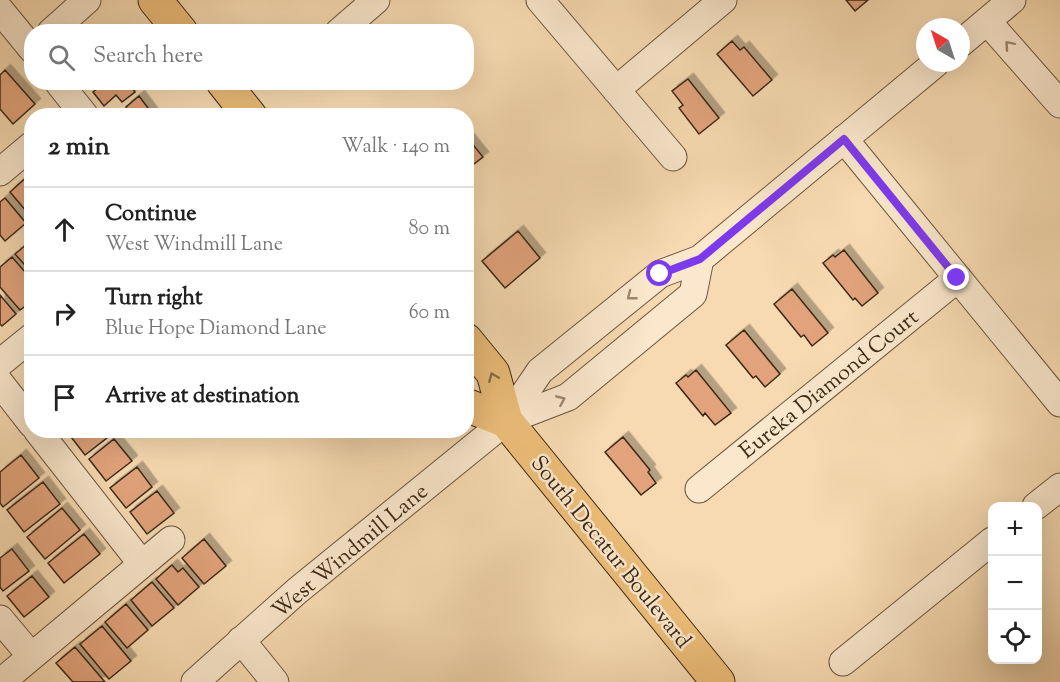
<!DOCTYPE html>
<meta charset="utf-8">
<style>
body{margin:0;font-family:"Sorts Mill Goudy",serif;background:#f2f2f2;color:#222}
.controls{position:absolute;right:18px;bottom:18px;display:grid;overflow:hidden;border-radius:12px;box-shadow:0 6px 24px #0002}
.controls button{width:54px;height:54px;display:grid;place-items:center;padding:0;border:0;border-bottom:2px solid #e0e0e0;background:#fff;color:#222;font:30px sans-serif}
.compass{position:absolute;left:916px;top:18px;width:54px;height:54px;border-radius:50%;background:#fff;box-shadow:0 6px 24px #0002;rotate:321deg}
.stop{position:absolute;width:18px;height:18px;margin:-14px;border:4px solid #7c3aed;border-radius:50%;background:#fff}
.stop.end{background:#7c3aed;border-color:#fff;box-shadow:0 2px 6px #0008}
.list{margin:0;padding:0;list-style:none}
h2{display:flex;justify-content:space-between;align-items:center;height:78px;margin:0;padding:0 24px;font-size:26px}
h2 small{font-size:20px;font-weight:400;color:#767676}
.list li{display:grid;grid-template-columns:39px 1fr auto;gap:18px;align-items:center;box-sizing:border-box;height:84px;padding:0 24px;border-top:2px solid #e0e0e0}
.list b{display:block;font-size:22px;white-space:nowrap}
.list p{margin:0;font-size:20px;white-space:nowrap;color:#767676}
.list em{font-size:20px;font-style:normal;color:#767676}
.icon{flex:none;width:33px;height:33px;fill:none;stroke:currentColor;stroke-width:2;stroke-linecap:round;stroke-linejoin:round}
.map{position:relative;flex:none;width:1060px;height:682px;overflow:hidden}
.search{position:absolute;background:#fff;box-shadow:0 6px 24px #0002;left:24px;top:24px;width:450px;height:66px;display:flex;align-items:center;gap:15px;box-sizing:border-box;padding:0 21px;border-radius:24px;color:#767676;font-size:22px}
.panel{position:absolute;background:#fff;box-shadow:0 6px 24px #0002;left:24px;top:108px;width:450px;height:330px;border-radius:24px}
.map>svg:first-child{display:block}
.building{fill:#e2a37b;stroke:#3b2917;stroke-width:1.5;filter:url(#shadow)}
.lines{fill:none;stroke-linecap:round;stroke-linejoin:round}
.minor-casing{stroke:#6a553e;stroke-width:29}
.major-casing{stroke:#3b2917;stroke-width:35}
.minor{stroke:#fae7cc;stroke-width:27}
.major{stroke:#ecbd78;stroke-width:33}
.oneway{stroke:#9a8872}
.oneway2{stroke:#8b6c43}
.route{stroke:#7c3aed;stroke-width:8}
.labels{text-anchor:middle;stroke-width:5;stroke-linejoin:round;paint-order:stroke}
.street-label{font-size:22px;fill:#3b2917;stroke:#fae7cc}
</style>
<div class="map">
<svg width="1060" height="682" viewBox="0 0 1060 682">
<defs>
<filter id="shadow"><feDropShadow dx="5.5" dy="-5.5" stdDeviation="0" flood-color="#0004"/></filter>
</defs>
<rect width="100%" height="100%" fill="#f7dab1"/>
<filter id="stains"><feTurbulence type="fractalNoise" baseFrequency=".00333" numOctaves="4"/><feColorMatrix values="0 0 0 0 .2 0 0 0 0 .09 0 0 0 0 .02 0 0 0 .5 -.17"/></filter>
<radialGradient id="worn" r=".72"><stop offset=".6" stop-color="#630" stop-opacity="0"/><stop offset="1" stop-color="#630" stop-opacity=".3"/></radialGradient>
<path class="building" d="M 846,0 L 868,0 L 855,11 Z
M 732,41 L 740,50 L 744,47 L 772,80 L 753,96 L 717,54 Z
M 5,70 L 35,104 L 13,124 L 0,109 L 0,75 Z
M 688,79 L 719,118 L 699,134 L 679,108 L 683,105 L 672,91 Z
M 105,82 L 128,82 L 135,92 L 122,102 L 116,95 L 104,106 L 93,92 Z
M 139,96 L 154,116 L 127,116 L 130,113 L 126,107 Z
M 466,136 L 483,157 L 466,170 Z
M 29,175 L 32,178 L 32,218 L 10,192 Z
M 5,198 L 26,223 L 5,241 L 0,235 L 0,202 Z
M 518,231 L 540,258 L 505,288 L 482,261 Z
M 32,240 L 32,273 L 15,254 Z
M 844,250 L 878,293 L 862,306 L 855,298 L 853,300 L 823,263 L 833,255 L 835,257 Z
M 12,257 L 32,280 L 32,301 L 20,310 L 0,287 L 0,267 Z
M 792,289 L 828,333 L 812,346 L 804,335 L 801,337 L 774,304 Z
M 0,295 L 16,314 L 2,326 L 0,324 Z
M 744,330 L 780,374 L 765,387 L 756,376 L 753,378 L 726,345 Z
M 696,370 L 731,413 L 715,425 L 705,413 L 703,416 L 676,383 L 686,375 L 688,377 Z
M 71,430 L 109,430 L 112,434 L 85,455 L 68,433 Z
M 623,437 L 650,470 L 648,472 L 656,483 L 641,495 L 605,452 Z
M 114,439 L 132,461 L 106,481 L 89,459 Z
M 21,455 L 39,478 L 3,507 L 0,503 L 0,472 Z
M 137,467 L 152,487 L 126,508 L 110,488 Z
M 43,482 L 60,504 L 24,532 L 7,510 Z
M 157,491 L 174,513 L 147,534 L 130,512 Z
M 62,508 L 80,530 L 45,559 L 27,537 Z
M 84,534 L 100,554 L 64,583 L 48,563 Z
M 204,539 L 226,566 L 204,584 L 182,558 Z
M 12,549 L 29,571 L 3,591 L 0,587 L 0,558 Z
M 172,565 L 178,572 L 183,568 L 199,587 L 178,605 L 156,579 Z
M 32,576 L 49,597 L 24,617 L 7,596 Z
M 152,582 L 174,608 L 152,626 L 131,600 Z
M 126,604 L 148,630 L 127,648 L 105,622 Z
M 102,626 L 131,661 L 109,679 L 80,644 Z
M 75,647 L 105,682 L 73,682 L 56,663 Z"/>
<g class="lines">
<defs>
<path id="minor" d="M 540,0 L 673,157
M 0,10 L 32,49
M 987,21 L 1060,104
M 51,32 L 87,0
M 339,32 L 376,0
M 961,43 L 1012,0
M 58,82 L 85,116
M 616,90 L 723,0
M 844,139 L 1060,403
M 0,172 L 32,145
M 0,363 L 32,337
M 0,383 L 32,424
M 506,421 L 568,397 L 693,294 L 700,259
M 37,430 L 142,564
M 699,489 L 958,278
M 1036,506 L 1060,487
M 0,619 L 31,656
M 241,640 L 275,682
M 843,662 L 992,541
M 1,682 L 171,540
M 195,682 L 297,591 L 506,421 L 540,371 L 660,274 L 700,259 L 936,63"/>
<path id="major" d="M 155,0 L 181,32
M 223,82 L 250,116
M 466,340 L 493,373 L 506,421 L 718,682
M 466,405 L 506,421"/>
</defs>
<use href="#minor" class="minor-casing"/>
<use href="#major" class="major-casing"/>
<use href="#minor" class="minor"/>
<use href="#major" class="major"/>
</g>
<defs><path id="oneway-chevron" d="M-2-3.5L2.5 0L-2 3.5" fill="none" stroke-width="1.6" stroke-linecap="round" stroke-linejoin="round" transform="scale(1.5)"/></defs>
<g class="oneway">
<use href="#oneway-chevron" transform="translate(1009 45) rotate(-131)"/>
<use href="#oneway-chevron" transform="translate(631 296) rotate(142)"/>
<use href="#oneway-chevron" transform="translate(561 400) rotate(-23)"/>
</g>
<use class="oneway2" href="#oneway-chevron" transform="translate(493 377) rotate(-113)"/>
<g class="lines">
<path class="route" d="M 660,274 L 700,259 L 844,139 L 957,278"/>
</g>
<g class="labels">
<g class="street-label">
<text transform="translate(828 383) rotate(-39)" y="8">Eureka Diamond Court</text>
<text transform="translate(349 550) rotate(-40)" y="8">West Windmill Lane</text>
<text transform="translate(612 551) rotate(51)" y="8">South Decatur Boulevard</text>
</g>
</g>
<rect width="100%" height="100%" filter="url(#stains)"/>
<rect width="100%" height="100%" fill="url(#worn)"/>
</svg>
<div class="controls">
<button>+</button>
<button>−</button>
<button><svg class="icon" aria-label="locate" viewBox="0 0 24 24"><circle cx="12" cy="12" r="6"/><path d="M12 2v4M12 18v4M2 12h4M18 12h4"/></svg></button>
</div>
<svg class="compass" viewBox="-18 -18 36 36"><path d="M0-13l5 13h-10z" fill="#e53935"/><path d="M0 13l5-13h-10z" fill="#767676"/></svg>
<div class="stop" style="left:660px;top:274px"></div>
<div class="stop end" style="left:957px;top:278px"></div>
<div class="search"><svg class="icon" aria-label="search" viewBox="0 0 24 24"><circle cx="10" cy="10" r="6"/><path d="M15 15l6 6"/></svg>Search here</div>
<section class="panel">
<h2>2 min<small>Walk · 140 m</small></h2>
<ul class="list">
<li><svg class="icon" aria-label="ahead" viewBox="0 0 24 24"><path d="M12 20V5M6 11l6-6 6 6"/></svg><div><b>Continue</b><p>West Windmill Lane</p></div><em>80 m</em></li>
<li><svg class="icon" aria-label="right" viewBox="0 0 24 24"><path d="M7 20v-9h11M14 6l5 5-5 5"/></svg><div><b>Turn right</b><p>Blue Hope Diamond Lane</p></div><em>60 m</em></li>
<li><svg class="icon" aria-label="arrive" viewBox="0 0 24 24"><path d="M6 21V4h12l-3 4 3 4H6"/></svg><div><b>Arrive at destination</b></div></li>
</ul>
</section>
</div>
